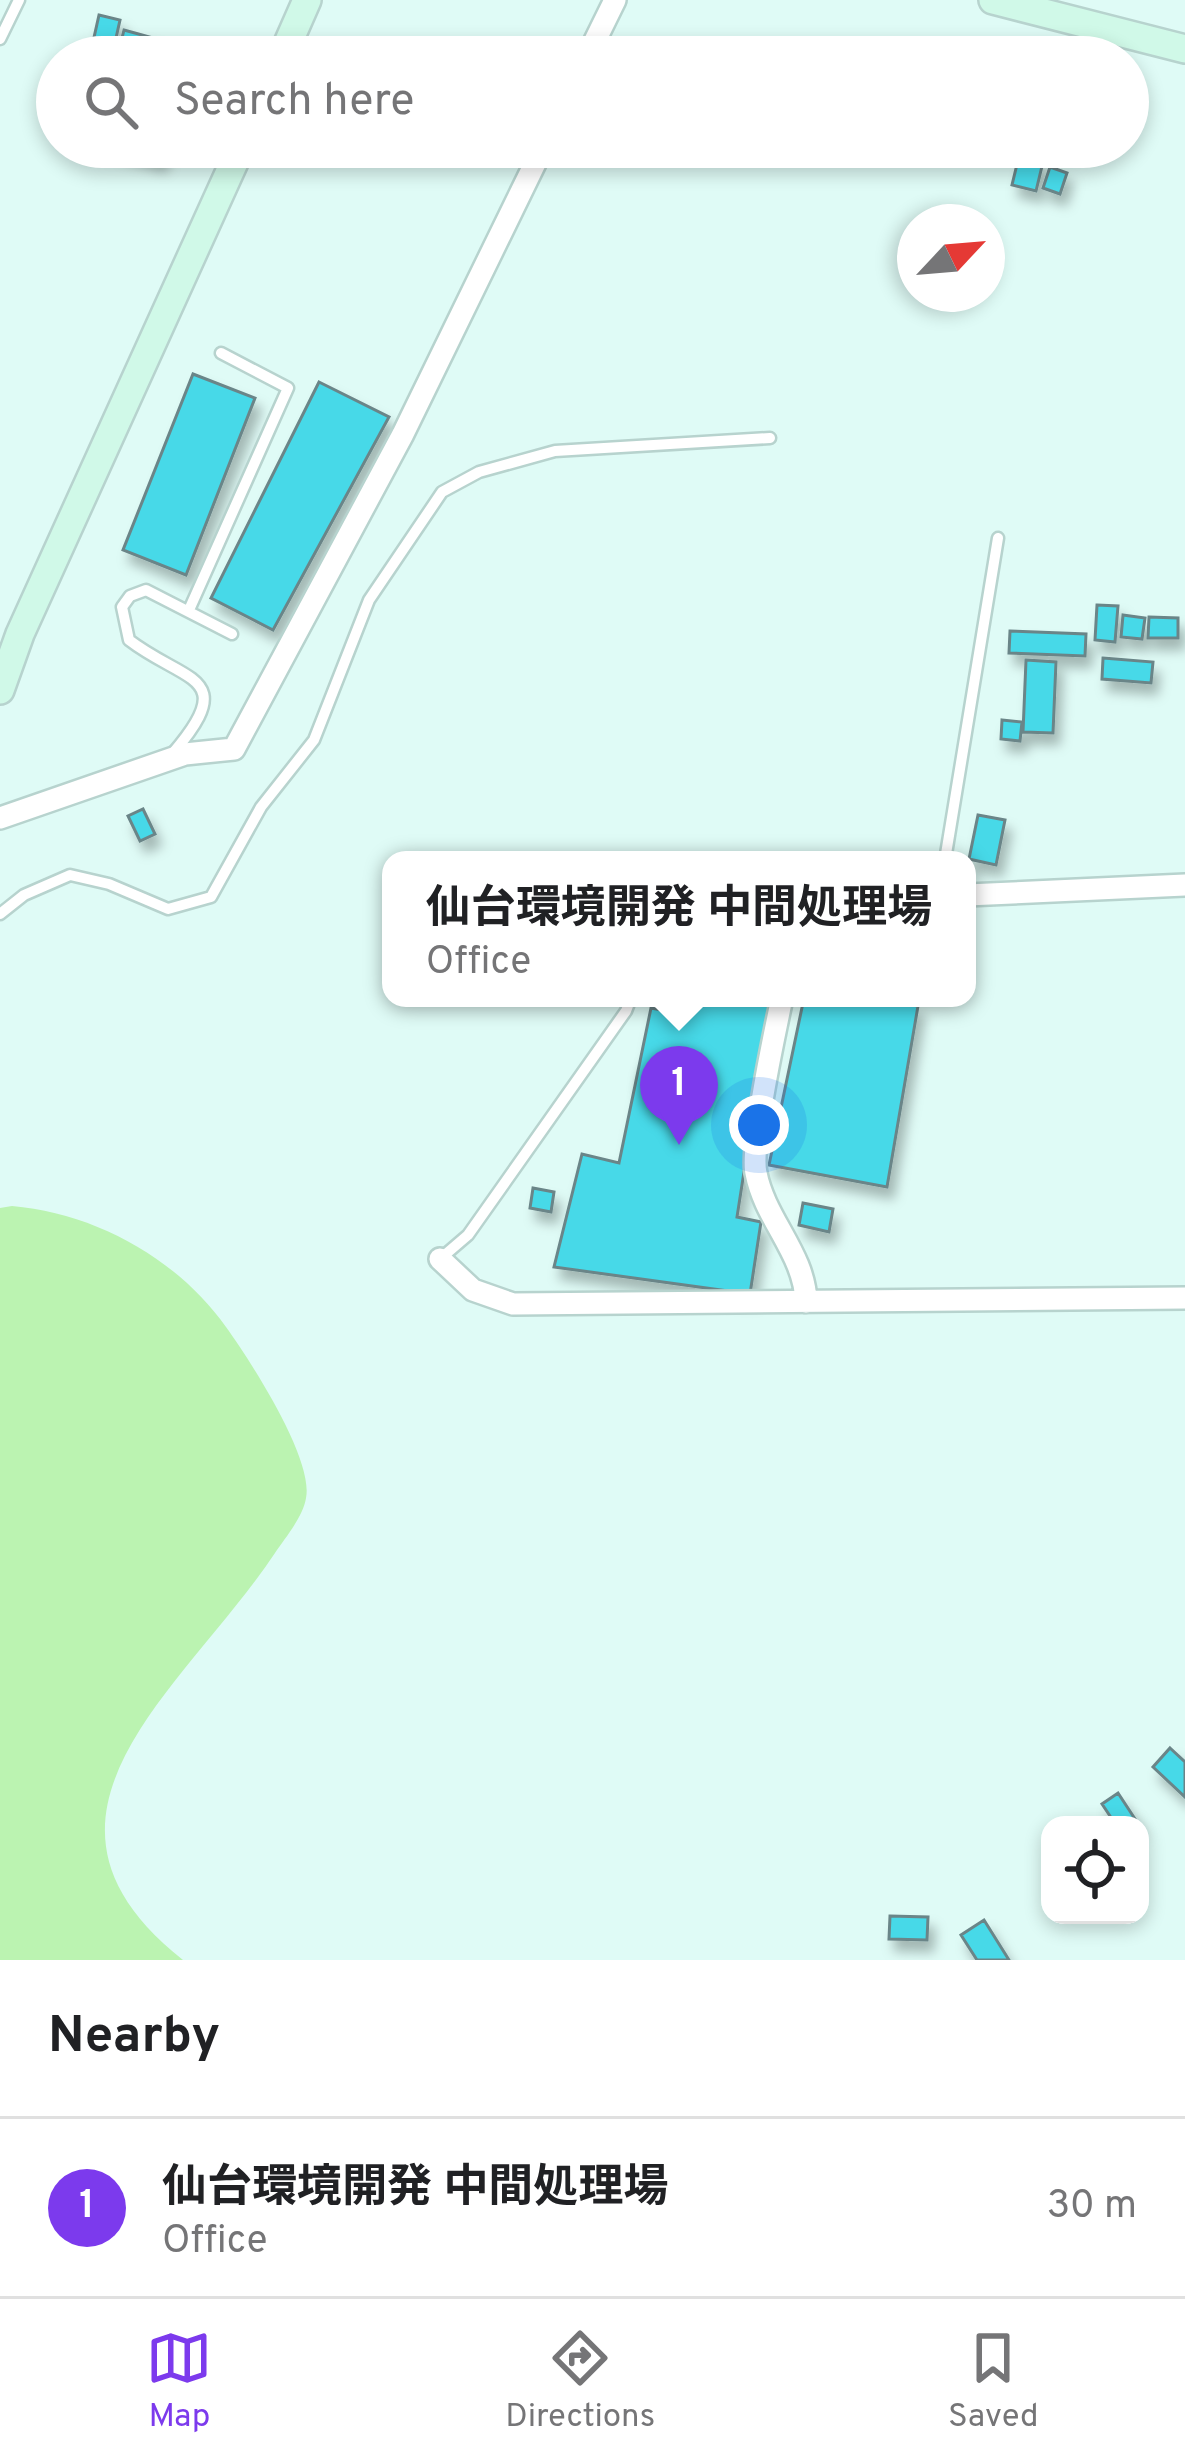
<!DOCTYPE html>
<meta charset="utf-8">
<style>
body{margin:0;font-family:Overpass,"Noto Sans JP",sans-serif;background:#f2f2f2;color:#202124}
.controls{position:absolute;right:36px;bottom:36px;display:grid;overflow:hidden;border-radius:24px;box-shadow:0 6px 18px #0003}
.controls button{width:108px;height:108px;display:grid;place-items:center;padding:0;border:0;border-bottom:3px solid #e0e0e0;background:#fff;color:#202124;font:60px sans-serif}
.compass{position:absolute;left:897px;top:204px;width:108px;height:108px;border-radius:50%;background:#fff;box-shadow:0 6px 18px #0003;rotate:64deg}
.you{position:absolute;left:759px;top:1125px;width:42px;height:42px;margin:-30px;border:9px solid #fff;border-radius:50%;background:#1a73e8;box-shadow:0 0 0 18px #1a73e833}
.badge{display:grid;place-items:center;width:78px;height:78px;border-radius:50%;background:#7c3aed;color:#fff;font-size:39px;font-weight:700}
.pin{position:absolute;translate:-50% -99px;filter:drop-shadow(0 3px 6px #0008)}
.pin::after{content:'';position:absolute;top:63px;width:42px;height:36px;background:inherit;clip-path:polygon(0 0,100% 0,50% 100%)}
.popup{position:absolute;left:382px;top:851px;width:594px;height:156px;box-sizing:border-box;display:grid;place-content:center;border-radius:24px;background:#fff;filter:drop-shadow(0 3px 9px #0005);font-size:39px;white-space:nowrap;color:#757577}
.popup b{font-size:45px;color:#202124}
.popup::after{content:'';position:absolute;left:50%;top:100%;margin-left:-24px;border:24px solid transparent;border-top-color:#fff}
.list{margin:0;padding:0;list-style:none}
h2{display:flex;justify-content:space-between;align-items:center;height:156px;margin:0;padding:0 48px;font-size:51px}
h2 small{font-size:39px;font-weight:400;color:#757577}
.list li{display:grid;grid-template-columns:78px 1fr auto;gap:36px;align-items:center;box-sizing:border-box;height:180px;padding:0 48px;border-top:3px solid #e0e0e0}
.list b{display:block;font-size:45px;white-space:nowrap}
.list p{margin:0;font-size:39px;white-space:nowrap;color:#757577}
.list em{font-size:39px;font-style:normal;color:#757577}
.icon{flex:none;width:66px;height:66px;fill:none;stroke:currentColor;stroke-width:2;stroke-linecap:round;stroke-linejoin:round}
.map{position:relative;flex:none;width:1185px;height:1960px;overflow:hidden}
.search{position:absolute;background:#fff;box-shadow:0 6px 18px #0003;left:36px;right:36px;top:36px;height:132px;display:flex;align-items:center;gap:30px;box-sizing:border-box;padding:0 42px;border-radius:66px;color:#757577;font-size:45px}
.sheet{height:336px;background:#fff}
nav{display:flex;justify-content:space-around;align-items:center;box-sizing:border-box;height:168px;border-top:3px solid #e0e0e0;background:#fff;font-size:33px;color:#757577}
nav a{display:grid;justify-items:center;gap:6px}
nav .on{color:#7c3aed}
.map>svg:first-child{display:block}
.green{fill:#bbf3b1}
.building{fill:#46d9e8;stroke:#6b8588;stroke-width:3;filter:url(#shadow)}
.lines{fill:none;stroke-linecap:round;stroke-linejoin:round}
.lane-casing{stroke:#b7d3ce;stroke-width:15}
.street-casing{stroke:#b7d3ce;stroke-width:26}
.secondary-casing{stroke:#b7d3ce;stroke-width:32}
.lane{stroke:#fff;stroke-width:10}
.street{stroke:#fff;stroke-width:21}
.secondary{stroke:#d0f9e8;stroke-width:27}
</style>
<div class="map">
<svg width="1185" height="1960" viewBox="0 0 1185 1960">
<defs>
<filter id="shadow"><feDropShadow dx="6" dy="11" stdDeviation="6" flood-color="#0004"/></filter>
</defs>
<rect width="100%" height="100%" fill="#dffbf6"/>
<path class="green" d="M 12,1206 C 95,1213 178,1259 226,1327 C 250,1360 314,1459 306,1498 C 303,1517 285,1538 275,1553 C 184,1690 0,1815 183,1960 L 0,1960 L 0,1208 Z"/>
<path class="building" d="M 99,15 L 120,20 L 114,47 L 93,42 Z
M 124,30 L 164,41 L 159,57 L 119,50 Z
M 114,147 L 163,147 L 160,160 Z
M 1019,156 L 1043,162 L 1036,191 L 1012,185 Z
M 1050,167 L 1067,173 L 1060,194 L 1043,188 Z
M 193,374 L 255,398 L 186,575 L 123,550 Z
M 319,382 L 389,417 L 273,630 L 211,598 Z
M 1097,605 L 1118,606 L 1115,642 L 1095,640 Z
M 1123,615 L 1145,618 L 1142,639 L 1121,637 Z
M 1149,617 L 1178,618 L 1178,638 L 1148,638 Z
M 1010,631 L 1086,634 L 1085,656 L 1009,653 Z
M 1103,658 L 1153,662 L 1151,683 L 1102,679 Z
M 1026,660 L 1056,662 L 1053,733 L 1023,732 Z
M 1002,720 L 1022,722 L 1020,741 L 1001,739 Z
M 143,809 L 155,834 L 140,841 L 128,816 Z
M 978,815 L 1005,820 L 996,865 L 969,859 Z
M 685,998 L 771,998 L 737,1217 L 761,1222 L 750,1294 L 554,1267 L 582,1154 L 619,1163 L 651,1008 L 682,1014 Z
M 804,998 L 868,998 L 918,1006 L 887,1187 L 769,1165 Z
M 533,1188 L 554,1192 L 551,1212 L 530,1208 Z
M 803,1203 L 833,1209 L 829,1232 L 799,1225 Z
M 1170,1748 L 1185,1762 L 1185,1797 L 1153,1767 Z
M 1118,1793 L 1139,1825 L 1116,1825 L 1102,1804 Z
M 890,1916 L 928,1917 L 927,1940 L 889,1939 Z
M 984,1920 L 1009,1960 L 977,1960 L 961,1935 Z"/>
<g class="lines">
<defs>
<path id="lane" d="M 0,39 L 19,0
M 189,610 L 288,388 L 221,353
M 173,753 C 240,675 185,683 129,640 L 122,607 L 130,596 L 146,590 L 232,634
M 941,860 L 946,854 L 998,538
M 0,914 L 24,895 L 70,875 L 109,884 L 168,909 L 211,897 L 261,807 L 314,740 L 369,600 L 442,492 L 479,472 L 555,451 L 770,438
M 440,1259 L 468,1235 L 626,1011 L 631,998"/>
<path id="street" d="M 587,57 L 615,0
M 0,818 L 185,754 L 234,749 L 403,434 L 543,147
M 967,895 L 1185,885
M 782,998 C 775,1031 750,1147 756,1173 C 765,1220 805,1254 806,1302
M 440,1259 L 473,1290 L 513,1304 L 1185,1298"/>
<path id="secondary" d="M 993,0 L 1185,49
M 282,57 L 307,0
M 0,690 L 20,634 L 241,147"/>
</defs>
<use href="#lane" class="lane-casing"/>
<use href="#street" class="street-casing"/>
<use href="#secondary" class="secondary-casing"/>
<use href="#lane" class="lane"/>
<use href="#street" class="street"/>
<use href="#secondary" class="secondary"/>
</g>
</svg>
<div class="controls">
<button><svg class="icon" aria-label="locate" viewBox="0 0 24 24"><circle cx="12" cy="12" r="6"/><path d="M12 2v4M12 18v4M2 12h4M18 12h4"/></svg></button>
</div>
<svg class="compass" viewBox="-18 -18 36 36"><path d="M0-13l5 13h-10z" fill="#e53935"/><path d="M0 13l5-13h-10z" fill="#757577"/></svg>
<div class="you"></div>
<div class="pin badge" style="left:679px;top:1145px">1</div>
<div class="popup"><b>仙台環境開発 中間処理場</b>Office</div>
<div class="search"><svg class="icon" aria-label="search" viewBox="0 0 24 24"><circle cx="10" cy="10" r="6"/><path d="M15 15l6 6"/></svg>Search here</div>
</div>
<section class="sheet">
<h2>Nearby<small></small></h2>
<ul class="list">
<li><span class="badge">1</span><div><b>仙台環境開発 中間処理場</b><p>Office</p></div><em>30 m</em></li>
</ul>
</section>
<nav>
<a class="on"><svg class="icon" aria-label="map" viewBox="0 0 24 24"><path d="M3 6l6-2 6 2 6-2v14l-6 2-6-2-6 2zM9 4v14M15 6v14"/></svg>Map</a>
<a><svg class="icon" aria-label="directions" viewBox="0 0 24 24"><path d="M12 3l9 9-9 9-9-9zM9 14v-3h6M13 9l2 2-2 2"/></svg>Directions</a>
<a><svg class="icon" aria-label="saved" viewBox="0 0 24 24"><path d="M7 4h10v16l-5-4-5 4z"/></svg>Saved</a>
</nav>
